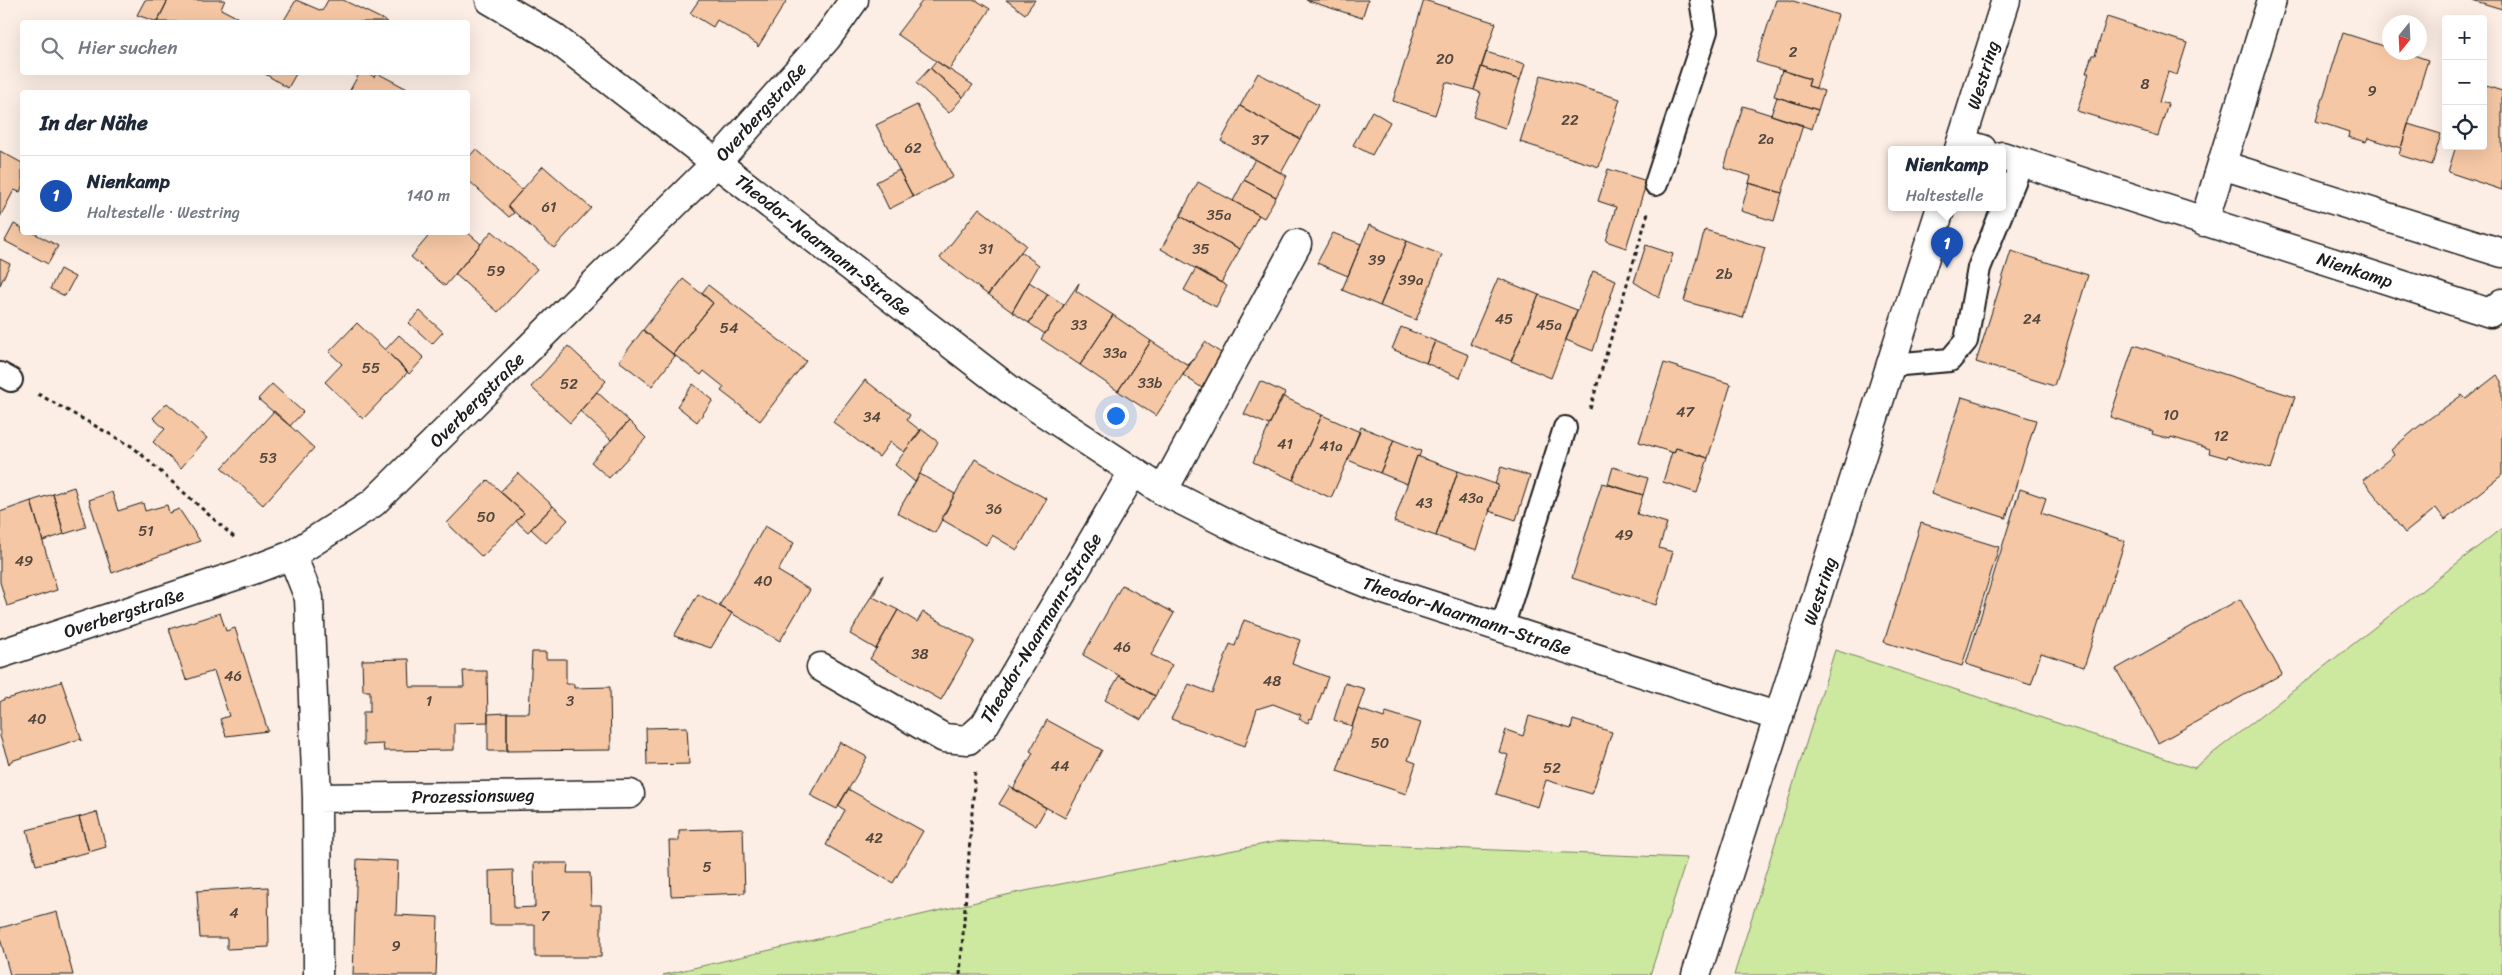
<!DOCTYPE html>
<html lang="de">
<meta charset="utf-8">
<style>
body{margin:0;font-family:Sriracha,sans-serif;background:#f6f6f7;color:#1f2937}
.controls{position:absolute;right:15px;top:15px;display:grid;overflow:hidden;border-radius:5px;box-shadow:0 5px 20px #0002}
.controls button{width:45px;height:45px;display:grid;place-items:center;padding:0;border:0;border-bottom:1px solid #e0e1e3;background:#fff;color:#1f2937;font:25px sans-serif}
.compass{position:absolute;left:2382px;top:15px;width:45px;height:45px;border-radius:50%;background:#fff;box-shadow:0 5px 20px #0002;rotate:198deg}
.you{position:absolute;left:1115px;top:415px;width:18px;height:18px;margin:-12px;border:4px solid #fff;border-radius:50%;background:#1a73e8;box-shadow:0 0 0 8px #1a73e833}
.badge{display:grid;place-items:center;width:32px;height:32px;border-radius:50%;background:#c8321e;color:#fff;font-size:16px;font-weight:700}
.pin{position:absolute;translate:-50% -41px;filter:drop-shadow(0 1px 2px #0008)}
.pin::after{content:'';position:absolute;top:26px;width:18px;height:15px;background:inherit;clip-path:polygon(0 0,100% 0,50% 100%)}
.popup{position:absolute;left:1888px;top:146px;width:118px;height:65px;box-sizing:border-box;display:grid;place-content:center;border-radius:5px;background:#fff;filter:drop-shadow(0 1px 4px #0005);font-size:16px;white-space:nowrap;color:#747a83}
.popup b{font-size:19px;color:#1f2937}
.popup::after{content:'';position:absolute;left:50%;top:100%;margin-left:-10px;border:10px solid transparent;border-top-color:#fff}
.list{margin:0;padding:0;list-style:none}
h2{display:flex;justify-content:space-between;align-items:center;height:65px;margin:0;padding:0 20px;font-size:21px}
h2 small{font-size:16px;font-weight:400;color:#747a83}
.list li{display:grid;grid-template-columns:32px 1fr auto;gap:15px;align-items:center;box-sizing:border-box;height:80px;padding:0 20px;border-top:1px solid #e0e1e3}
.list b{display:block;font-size:19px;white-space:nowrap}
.list p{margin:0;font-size:16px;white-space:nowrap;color:#747a83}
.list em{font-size:16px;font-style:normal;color:#747a83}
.icon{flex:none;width:28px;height:28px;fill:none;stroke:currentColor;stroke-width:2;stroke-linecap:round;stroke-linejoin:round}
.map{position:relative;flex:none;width:2502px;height:975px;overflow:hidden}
.search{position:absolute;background:#fff;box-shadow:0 5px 20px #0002;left:20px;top:20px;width:450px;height:55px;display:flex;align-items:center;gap:12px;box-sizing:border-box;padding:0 18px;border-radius:5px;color:#747a83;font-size:19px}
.panel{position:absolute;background:#fff;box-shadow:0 5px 20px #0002;left:20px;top:90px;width:450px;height:145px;border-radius:5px}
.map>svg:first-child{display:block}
.green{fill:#cde89f;stroke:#74825e}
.building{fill:#f5c7a4;stroke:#1c1c1c}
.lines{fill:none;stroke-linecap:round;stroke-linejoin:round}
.lane-casing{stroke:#1c1c1c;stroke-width:26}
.street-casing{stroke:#1c1c1c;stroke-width:31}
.secondary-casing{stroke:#1c1c1c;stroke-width:31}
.path{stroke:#1c1c1c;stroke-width:3;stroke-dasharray:4 4;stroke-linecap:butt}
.lane{stroke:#fff;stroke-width:22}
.street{stroke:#fff;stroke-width:28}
.secondary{stroke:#fff;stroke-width:28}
.labels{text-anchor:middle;stroke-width:5;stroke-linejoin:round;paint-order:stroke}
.number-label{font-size:15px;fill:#52473e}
.street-label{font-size:18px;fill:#1c1c1c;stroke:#fff}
</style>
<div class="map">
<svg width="2502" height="975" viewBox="0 0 2502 975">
<rect width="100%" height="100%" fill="#fceee4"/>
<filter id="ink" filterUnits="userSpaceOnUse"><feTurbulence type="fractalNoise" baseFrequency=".02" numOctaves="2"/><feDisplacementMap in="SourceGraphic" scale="10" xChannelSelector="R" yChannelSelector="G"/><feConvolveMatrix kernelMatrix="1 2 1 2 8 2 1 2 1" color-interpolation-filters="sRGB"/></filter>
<g filter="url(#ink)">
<path class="green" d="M 2502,528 L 2502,975 L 1734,975 L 1835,650 L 2194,768 Z
M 1280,841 L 1687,858 L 1650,975 L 663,975 L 1015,893 Z"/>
<path class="building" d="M 145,0 L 168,0 L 157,22 L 137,15 Z
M 168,0 L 225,0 L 221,9 L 244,21 L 243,22 L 157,22 Z
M 296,0 L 322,11 L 328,0 L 343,0 L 388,22 L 283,22 Z
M 699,0 L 787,0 L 758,47 L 757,44 L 717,20 L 713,27 L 690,13 Z
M 923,0 L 976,0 L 990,9 L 949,70 L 897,34 Z
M 1006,0 L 1035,0 L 1025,14 Z
M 1306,0 L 1368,0 L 1362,18 Z
M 1424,0 L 1496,23 L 1474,90 L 1446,82 L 1435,115 L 1393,101 Z
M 1776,0 L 1790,0 L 1838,15 L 1816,88 L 1808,86 L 1810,79 L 1756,62 Z
M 2472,0 L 2502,0 L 2502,9 Z
M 2107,17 L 2187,43 L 2177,75 L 2168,72 L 2159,102 L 2168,104 L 2158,136 L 2077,111 L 2089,73 L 2086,73 L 2092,55 L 2095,55 Z
M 2343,33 L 2390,48 L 2390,52 L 2405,52 L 2428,60 L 2401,148 L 2368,138 L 2366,142 L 2348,137 L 2349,132 L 2316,121 Z
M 1486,52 L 1525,64 L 1520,80 L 1481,67 Z
M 936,61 L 973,85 L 963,97 L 930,68 Z
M 1481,67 L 1520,80 L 1505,128 L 1473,117 L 1481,93 L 1474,90 Z
M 930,68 L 963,97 L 949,113 L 916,83 Z
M 1782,70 L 1810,79 L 1808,86 L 1824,91 L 1818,110 L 1774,96 Z
M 262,72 L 297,72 L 288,88 Z
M 360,72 L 367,72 L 374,77 L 377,73 L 413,92 L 349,92 Z
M 1258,73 L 1318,105 L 1300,139 L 1240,106 Z
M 1541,75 L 1620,99 L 1599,167 L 1520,142 Z
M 2483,85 L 2502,91 L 2502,190 L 2448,172 L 2456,146 L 2483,146 Z
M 1777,97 L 1818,110 L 1812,129 L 1771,115 Z
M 917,105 L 953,177 L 913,197 L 876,125 Z
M 1240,106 L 1300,139 L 1281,173 L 1221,141 Z
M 1743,106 L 1803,125 L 1782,193 L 1749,183 L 1751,176 L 1724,168 Z
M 1372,111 L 1390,122 L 1372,155 L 1353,145 Z
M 2408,124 L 2441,134 L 2432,165 L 2399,155 Z
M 476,149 L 522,190 L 508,206 L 514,213 L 509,217 L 468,180 L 468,158 Z
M 0,151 L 22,163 L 22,187 L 20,192 L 14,190 L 0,217 Z
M 1255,159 L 1287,176 L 1276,197 L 1244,180 Z
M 543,166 L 591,208 L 554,248 L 508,206 Z
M 1608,169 L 1647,181 L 1626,248 L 1606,241 L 1616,207 L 1598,201 Z
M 899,170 L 913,197 L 889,209 L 876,182 Z
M 1244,180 L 1276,197 L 1264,218 L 1233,201 Z
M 1198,182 L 1259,215 L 1240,249 L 1180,216 Z
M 1749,183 L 1782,193 L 1774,221 L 1741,211 Z
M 979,208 L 1026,245 L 988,295 L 940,258 Z
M 1180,216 L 1240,249 L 1221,283 L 1161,249 Z
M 14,224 L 22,228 L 22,232 L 32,232 L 58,246 L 48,264 L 5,241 Z
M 1369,225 L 1407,241 L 1380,306 L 1342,290 Z
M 1705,230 L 1765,248 L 1743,318 L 1684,301 Z
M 492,231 L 537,269 L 498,312 L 455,274 Z
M 432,232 L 467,232 L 481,244 L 445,286 L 411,257 Z
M 1333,233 L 1361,244 L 1348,276 L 1317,263 Z
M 1407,241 L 1442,255 L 1416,320 L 1380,306 Z
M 1646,245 L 1673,254 L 1659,298 L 1634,282 Z
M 2011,251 L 2088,275 L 2054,386 L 1976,362 Z
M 1021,252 L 1039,265 L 1012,312 L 988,294 Z
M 0,259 L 10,264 L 0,285 Z
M 1196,268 L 1227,286 L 1216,307 L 1184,290 Z
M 60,269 L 75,277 L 65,296 L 50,289 Z
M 1593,271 L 1616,280 L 1593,351 L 1566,340 Z
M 1498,278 L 1539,295 L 1511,361 L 1470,344 Z
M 683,279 L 713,303 L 673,354 L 643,330 Z
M 1029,282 L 1048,294 L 1029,323 L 1012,312 Z
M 1079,283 L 1076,291 L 1113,315 L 1080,365 L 1041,339 Z
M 708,285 L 806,361 L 760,421 L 721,391 L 724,387 L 704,371 L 701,375 L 673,354 L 713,303 L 702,293 Z
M 1048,294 L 1064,305 L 1045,334 L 1029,323 Z
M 1539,295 L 1577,310 L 1551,378 L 1511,361 Z
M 420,311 L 443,332 L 432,344 L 409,323 Z
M 1113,315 L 1151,341 L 1118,391 L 1080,365 Z
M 357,323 L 408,372 L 363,419 L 325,382 L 342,364 L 329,352 Z
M 1401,327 L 1435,341 L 1426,363 L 1392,349 Z
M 643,330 L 675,356 L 652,386 L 619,361 Z
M 399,335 L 424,358 L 409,374 L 385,350 Z
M 1151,341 L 1188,365 L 1193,359 L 1156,416 L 1118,391 Z
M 1435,341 L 1469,355 L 1460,378 L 1426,363 Z
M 1205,342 L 1221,353 L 1202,388 L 1183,375 Z
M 2134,345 L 2295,397 L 2271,469 L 2228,455 L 2227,458 L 2209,453 L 2210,449 L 2171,437 L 2170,439 L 2152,434 L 2153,431 L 2110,417 Z
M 568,346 L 606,381 L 570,423 L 531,387 Z
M 1664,363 L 1731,384 L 1708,458 L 1676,448 L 1674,453 L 1639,442 Z
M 2497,375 L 2502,381 L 2502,475 L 2445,520 L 2436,508 L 2405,533 L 2363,480 L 2394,455 L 2391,450 L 2418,427 L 2462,395 L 2466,399 Z
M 865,380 L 910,415 L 907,420 L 921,431 L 904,452 L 890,442 L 879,457 L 833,422 Z
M 1260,381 L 1285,393 L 1269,425 L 1244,414 Z
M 272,384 L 303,412 L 290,426 L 258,399 Z
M 693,384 L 713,400 L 697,422 L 677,406 Z
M 597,392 L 629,421 L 611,440 L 580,411 Z
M 1282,396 L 1322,415 L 1293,480 L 1253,462 Z
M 1962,397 L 2036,420 L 2006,518 L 1931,494 Z
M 167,403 L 207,438 L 181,468 L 153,442 L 165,429 L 153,418 Z
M 274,411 L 314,448 L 263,505 L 222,468 Z
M 1322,415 L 1360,432 L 1331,498 L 1293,480 Z
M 629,421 L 646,438 L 609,478 L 591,462 Z
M 1361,427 L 1394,440 L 1380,473 L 1348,460 Z
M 921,429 L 938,442 L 915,482 L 895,465 Z
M 1394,440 L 1421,451 L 1419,457 L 1417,456 L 1407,484 L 1380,473 Z
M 1676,448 L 1708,458 L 1697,493 L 1663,482 L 1672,452 L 1674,453 Z
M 1417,456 L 1458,471 L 1436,536 L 1394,522 Z
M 975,459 L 1047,499 L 1017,550 L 992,535 L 986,545 L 941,519 Z
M 1501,467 L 1530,476 L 1516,520 L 1489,511 L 1498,485 L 1495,484 Z
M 1613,467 L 1648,478 L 1643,495 L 1608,484 Z
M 1458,471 L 1498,485 L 1477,550 L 1436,536 Z
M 518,473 L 553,506 L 528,532 L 516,521 L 524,513 L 500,492 Z
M 920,474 L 955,494 L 935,533 L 897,513 Z
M 488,480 L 524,513 L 482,557 L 447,523 Z
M 1602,483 L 1643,495 L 1637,514 L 1667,523 L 1659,548 L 1673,552 L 1656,605 L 1572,578 Z
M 74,487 L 86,527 L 64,534 L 53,494 Z
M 2020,489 L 2046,498 L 2041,513 L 2125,541 L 2084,667 L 2041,653 L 2031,685 L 1966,664 Z
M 112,492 L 118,511 L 143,503 L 145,511 L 167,505 L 169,513 L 179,509 L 200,541 L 112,573 L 89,500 Z
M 53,494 L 64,534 L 43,541 L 31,501 Z
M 31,501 L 57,590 L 7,606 L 0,582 L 0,512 Z
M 553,506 L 568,520 L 546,543 L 531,529 Z
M 1921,523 L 1999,547 L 1962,666 L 1884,642 Z
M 765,526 L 794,543 L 778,571 L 810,590 L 780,641 L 719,606 Z
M 883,575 L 873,597 L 898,610 L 876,649 L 850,634 Z
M 1122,585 L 1174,613 L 1151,655 L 1172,665 L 1155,696 L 1083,655 Z
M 698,594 L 732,613 L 711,648 L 674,636 Z
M 2240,599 L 2282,674 L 2158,743 L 2116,669 Z
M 898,610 L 917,622 L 923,612 L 975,641 L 941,700 L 870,659 Z
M 220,613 L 226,631 L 235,628 L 268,731 L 226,736 L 220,719 L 229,716 L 214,671 L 186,680 L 169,629 Z
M 1244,620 L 1300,640 L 1292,664 L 1328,677 L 1312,719 L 1310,718 L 1308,723 L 1299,719 L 1301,715 L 1273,704 L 1257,709 L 1245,746 L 1171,719 L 1189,684 L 1212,693 L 1230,644 L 1235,646 Z
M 532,652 L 546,652 L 546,659 L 566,659 L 566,684 L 574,684 L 574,688 L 610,687 L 611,750 L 507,751 L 507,713 L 529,713 Z
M 409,659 L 410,687 L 464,687 L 463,671 L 487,671 L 488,722 L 454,723 L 454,750 L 384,751 L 383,744 L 363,745 L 363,712 L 370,712 L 370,691 L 363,691 L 362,660 Z
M 1119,676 L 1155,696 L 1141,720 L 1105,700 Z
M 61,680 L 82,741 L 80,739 L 11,761 L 9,764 L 0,736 L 0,702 L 6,698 L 7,699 L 61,682 Z
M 1345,683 L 1365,689 L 1352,726 L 1334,720 Z
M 1358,709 L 1384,718 L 1386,712 L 1421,723 L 1408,760 L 1416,763 L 1406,794 L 1337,771 Z
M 507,713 L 507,751 L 488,751 L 488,714 Z
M 1529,716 L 1571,729 L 1573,720 L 1612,732 L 1592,794 L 1546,780 L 1538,807 L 1496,794 L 1508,755 L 1499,752 L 1506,730 L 1523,736 Z
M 1047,720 L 1102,750 L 1065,818 L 1013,789 L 1033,753 L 1030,751 Z
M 687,727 L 689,764 L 647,765 L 646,728 Z
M 840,742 L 867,757 L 837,809 L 810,795 Z
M 1010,786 L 1046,808 L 1036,826 L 999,804 Z
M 848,789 L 923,831 L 893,883 L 826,845 L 845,810 L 838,806 Z
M 97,812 L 106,847 L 89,852 L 79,817 Z
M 79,817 L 89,852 L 36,865 L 27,830 Z
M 743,828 L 745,893 L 671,896 L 669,841 L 679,841 L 679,830 Z
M 357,859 L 398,861 L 396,915 L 438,917 L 436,975 L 353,975 Z
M 534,863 L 568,863 L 567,873 L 590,873 L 591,905 L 601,905 L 601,957 L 535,957 L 535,925 L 490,925 L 489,871 L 513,870 L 514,908 L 535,907 Z
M 268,887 L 269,947 L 227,949 L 227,938 L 200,938 L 197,891 Z
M 57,912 L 73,975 L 10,975 L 0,938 L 0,928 Z"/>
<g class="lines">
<defs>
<path id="lane" d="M 1656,184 L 1706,31 L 1701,0
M 1891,365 L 1950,360 L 1966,341 L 1979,268 L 2022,162
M 0,374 L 11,380
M 1502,628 L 1565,428"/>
<path id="street" d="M 490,0 L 552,36 L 1013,392 L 1163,491 L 1266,543 L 1384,590 L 1779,717
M 1961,143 L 1982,149
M 2002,156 L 2490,313 L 2502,303
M 2222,165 L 2502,253
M 2204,222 L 2272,0
M 1163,491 L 1297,244
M 292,555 L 309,598 L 317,798 L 318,975
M 0,654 L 253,570 L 292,555 L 373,503 L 717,162 L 827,38 L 854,0
M 821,667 L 944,738 L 968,740 L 984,726 L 1133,472
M 317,798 L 630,794"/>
<path id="secondary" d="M 1959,149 L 2006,0
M 1696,975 L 1941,207"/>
</defs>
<use href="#lane" class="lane-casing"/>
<use href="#street" class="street-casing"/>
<use href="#secondary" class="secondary-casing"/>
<path class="path" d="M 38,394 L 133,447 L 236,539
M 1590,409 L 1648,213
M 960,975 L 975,772"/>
<use href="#lane" class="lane"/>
<use href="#street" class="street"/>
<use href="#secondary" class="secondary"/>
</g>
</g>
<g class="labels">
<g class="number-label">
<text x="1793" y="57">2</text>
<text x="1445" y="64">20</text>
<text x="2145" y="89">8</text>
<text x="2372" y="96">9</text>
<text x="1570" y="125">22</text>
<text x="1766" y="144">2a</text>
<text x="1260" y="145">37</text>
<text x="913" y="153">62</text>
<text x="549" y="212">61</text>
<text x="1219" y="220">35a</text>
<text x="986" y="254">31</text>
<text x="1201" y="254">35</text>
<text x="1377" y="265">39</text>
<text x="496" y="276">59</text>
<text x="1724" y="279">2b</text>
<text x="1411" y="285">39a</text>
<text x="1504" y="324">45</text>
<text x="2032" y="324">24</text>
<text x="1079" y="330">33</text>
<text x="1549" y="330">45a</text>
<text x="729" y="333">54</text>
<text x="1115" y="358">33a</text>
<text x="371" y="373">55</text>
<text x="1150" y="388">33b</text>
<text x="569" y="389">52</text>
<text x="1685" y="417">47</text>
<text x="2171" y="420">10</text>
<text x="872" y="422">34</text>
<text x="2221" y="441">12</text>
<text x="1285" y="449">41</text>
<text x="1331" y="451">41a</text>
<text x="268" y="463">53</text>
<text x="1471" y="503">43a</text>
<text x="1424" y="508">43</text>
<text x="994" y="514">36</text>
<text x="486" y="522">50</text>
<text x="146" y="536">51</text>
<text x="1624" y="540">49</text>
<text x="24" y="566">49</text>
<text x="763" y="586">40</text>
<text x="1122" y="652">46</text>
<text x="920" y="659">38</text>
<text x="233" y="681">46</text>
<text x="1272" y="686">48</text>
<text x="429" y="706">1</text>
<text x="570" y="706">3</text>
<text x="37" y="724">40</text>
<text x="1380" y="748">50</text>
<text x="1060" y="771">44</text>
<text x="1552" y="773">52</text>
<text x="874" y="843">42</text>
<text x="707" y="872">5</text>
<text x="234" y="918">4</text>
<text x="545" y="921">7</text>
<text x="396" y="951">9</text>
</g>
<g class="street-label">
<text transform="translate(1983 75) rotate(-73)" y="6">Westring</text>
<text transform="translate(761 112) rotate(-48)" y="6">Overbergstraße</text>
<text transform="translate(823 245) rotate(38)" y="6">Theodor-Naarmann-Straße</text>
<text transform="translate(2355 270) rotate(18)" y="6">Nienkamp</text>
<text transform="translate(477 400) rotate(-45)" y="6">Overbergstraße</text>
<text transform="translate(1820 591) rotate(-72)" y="6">Westring</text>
<text transform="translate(124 613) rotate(-18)" y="6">Overbergstraße</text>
<text transform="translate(1467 616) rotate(18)" y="6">Theodor-Naarmann-Straße</text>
<text transform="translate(1041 628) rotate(-59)" y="6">Theodor-Naarmann-Straße</text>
<text transform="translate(473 796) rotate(-1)" y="6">Prozessionsweg</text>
</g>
</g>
</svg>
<div class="controls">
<button>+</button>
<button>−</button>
<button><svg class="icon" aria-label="locate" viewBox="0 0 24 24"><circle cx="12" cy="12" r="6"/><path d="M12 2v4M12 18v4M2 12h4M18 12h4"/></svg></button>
</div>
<svg class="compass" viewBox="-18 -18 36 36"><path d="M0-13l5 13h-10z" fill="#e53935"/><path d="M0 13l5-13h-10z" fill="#747a83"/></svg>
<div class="you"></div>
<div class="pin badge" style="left:1947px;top:268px;background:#1a4fb4">1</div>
<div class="popup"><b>Nienkamp</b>Haltestelle</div>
<div class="search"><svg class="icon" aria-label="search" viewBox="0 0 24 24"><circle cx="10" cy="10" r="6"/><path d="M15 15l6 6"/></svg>Hier suchen</div>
<section class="panel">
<h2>In der Nähe<small></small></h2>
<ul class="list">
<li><span class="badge" style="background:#1a4fb4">1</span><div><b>Nienkamp</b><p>Haltestelle · Westring</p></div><em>140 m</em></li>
</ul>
</section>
</div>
